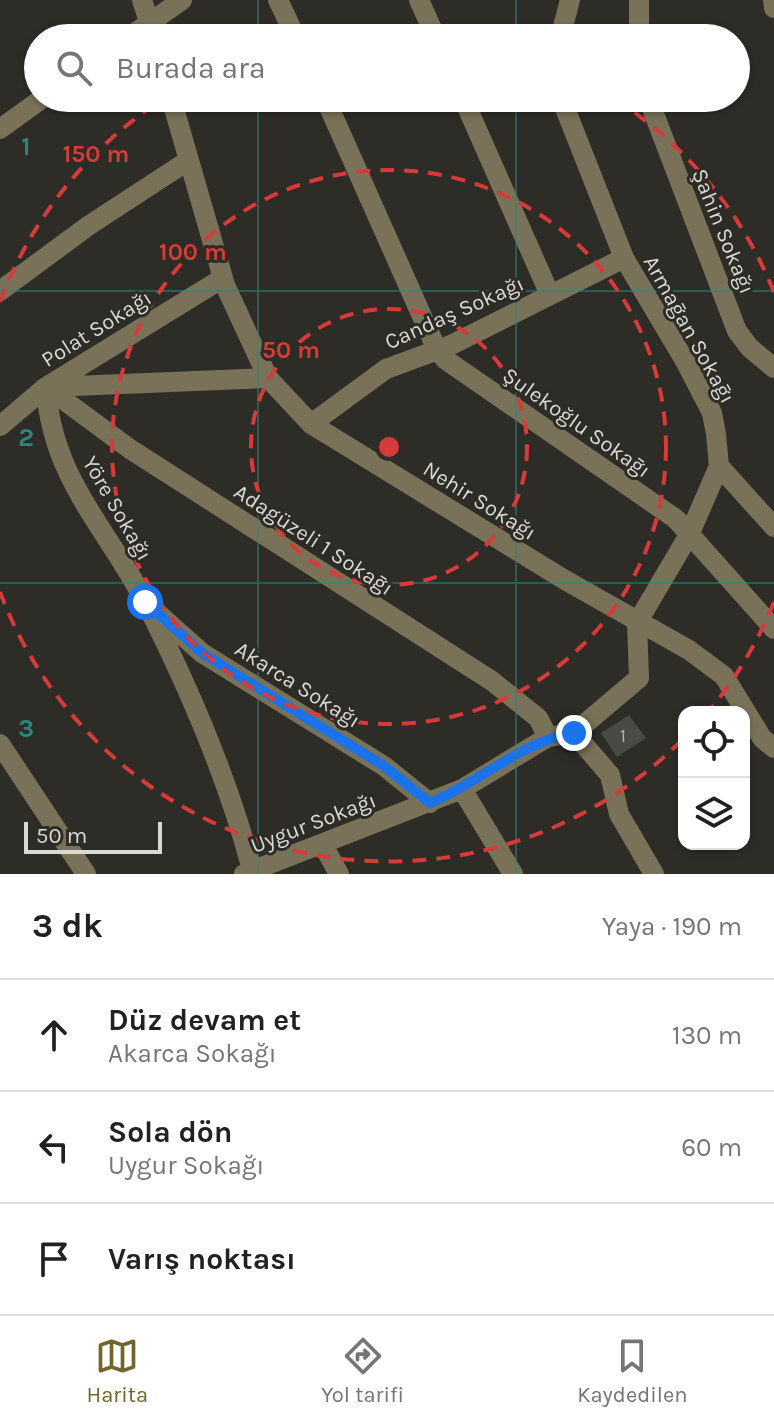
<!DOCTYPE html>
<html lang="tr">
<meta charset="utf-8">
<style>
body{margin:0;font-family:Karla,sans-serif;background:#f2f2f2;color:#202124}
.controls{position:absolute;right:24px;bottom:24px;display:grid;overflow:hidden;border-radius:16px;box-shadow:0 2px 6px #0004}
.controls button{width:72px;height:72px;display:grid;place-items:center;padding:0;border:0;border-bottom:2px solid #e0e0e0;background:#fff;color:#202124;font:40px sans-serif}
.scale{position:absolute;left:24px;bottom:20px;width:138px;box-sizing:border-box;padding-left:8px;border:4px solid #d9d8d4;border-top:0;font-size:22px;line-height:28px;white-space:nowrap;color:#d9d8d4;-webkit-text-stroke:6px #2d2c26;paint-order:stroke}
.stop{position:absolute;width:24px;height:24px;margin:-18px;border:6px solid #1a73e8;border-radius:50%;background:#fff}
.stop.end{background:#1a73e8;border-color:#fff;box-shadow:0 2px 8px #0008}
.list{margin:0;padding:0;list-style:none}
h2{display:flex;justify-content:space-between;align-items:center;height:104px;margin:0;padding:0 32px;font-size:34px}
h2 small{font-size:26px;font-weight:400;color:#757577}
.list li{display:grid;grid-template-columns:52px 1fr auto;gap:24px;align-items:center;box-sizing:border-box;height:112px;padding:0 32px;border-top:2px solid #e0e0e0}
.list b{display:block;font-size:30px;white-space:nowrap}
.list p{margin:0;font-size:26px;white-space:nowrap;color:#757577}
.list em{font-size:26px;font-style:normal;color:#757577}
.icon{flex:none;width:44px;height:44px;fill:none;stroke:currentColor;stroke-width:2;stroke-linecap:round;stroke-linejoin:round}
.map{position:relative;flex:none;width:774px;height:874px;overflow:hidden}
.search{position:absolute;background:#fff;box-shadow:0 2px 6px #0004;left:24px;right:24px;top:24px;height:88px;display:flex;align-items:center;gap:20px;box-sizing:border-box;padding:0 28px;border-radius:44px;color:#757577;font-size:30px}
.sheet{height:440px;background:#fff}
nav{display:flex;justify-content:space-around;align-items:center;box-sizing:border-box;height:112px;border-top:2px solid #e0e0e0;background:#fff;font-size:22px;color:#757577}
nav a{display:grid;justify-items:center;gap:4px}
nav .on{color:#72642b}
.map>svg:first-child{display:block}
.building{fill:#4b4943}
.lines{fill:none;stroke-linecap:round;stroke-linejoin:round}
.minor{stroke:#797259;stroke-width:20}
.route{stroke:#1a73e8;stroke-width:10}
.grid{fill:none;stroke:#2d857d;stroke-width:2;stroke-opacity:0.55}
.ring{fill:none;stroke:#d63a39;stroke-width:4;stroke-dasharray:14 10}
.labels{text-anchor:middle;stroke-width:6;stroke-linejoin:round;paint-order:stroke}
.number-label{font-size:18px;fill:#b6b4b0}
.street-label{font-size:22px;fill:#d9d8d4;stroke:#2d2c26}
.grid-label{font-size:26px;text-anchor:middle;font-weight:bold;fill:#2d857d;stroke:#2d2c26;stroke-width:6;stroke-linejoin:round;paint-order:stroke}
.centre{fill:#d63a39;stroke:#2d2c26;stroke-width:4}
.ring-label{font-size:24px;text-anchor:middle;font-weight:bold;fill:#d63a39;stroke:#2d2c26;stroke-width:6;stroke-linejoin:round;paint-order:stroke}
</style>
<div class="map">
<svg width="774" height="874" viewBox="0 0 774 874">
<rect width="100%" height="100%" fill="#2d2c26"/>
<path class="building" d="M 629,715 L 646,738 L 617,757 L 601,733 Z"/>
<g class="lines">
<path class="minor" d="M 142,0 L 154,38
M 278,0 L 296,38
M 419,0 L 436,38
M 639,0 L 639,38
M 773,0 L 774,8
M 128,38 L 182,0
M 560,38 L 570,0
M 171,98 L 225,285 L 268,378 L 311,424 L 565,580 L 689,650 L 724,676 L 762,738 L 774,748
M 325,98 L 437,350 L 446,360 L 676,519 L 774,629
M 463,98 L 550,295
M 561,98 L 624,258 L 685,361 L 712,413 L 716,434 L 719,466 L 690,533 L 637,623
M 648,98 L 737,331 L 750,348 L 774,368
M 0,129 L 43,98
M 0,291 L 88,226 L 189,160
M 46,387 L 130,449 L 492,681 L 538,718 L 548,737
M 46,387 C 52,480 107,527 147,605 C 190,690 228,778 252,870
M 50,387 L 268,378
M 311,424 L 386,369 L 451,345 L 624,258
M 0,426 L 46,387 L 223,278
M 719,466 L 774,527
M 155,611 L 202,653 L 384,766 L 430,803
M 574,733 L 610,775 L 619,814 L 654,874
M 0,744 L 86,874
M 462,789 L 513,874
M 323,845 L 339,874
M 244,874 L 462,789 L 548,737 L 574,733 L 639,678 L 637,623"/>
</g>
<g class="lines">
<path class="route" d="M 145,602 L 202,653 L 384,766 L 430,803 C 479,783 522,741 574,733"/>
</g>
<path class="grid" d="M 258,0 L 258,38M 516,0 L 516,38M 258,98 L 258,874M 516,98 L 516,874M 0,291 L 774,291M 0,583 L 774,583"/>
<g class="ring">
<circle cx="389" cy="447" r="138"/>
<circle cx="389" cy="447" r="277"/>
<path d="M774 602A415 415 0 0 1 709 711M682 740A415 415 0 0 1 0 592M0 302A415 415 0 0 1 163 99M321 38A415 415 0 0 1 457 38M615 99A415 415 0 0 1 774 292"/>
</g>
<g class="labels">
<g class="number-label">
<text x="623" y="742">1</text>
</g>
<g class="street-label">
<text transform="translate(724 231) rotate(68)" y="8">Şahin Sokağı</text>
<text transform="translate(454 312) rotate(-24)" y="8">Candaş Sokağı</text>
<text transform="translate(96 328) rotate(-32)" y="8">Polat Sokağı</text>
<text transform="translate(690 329) rotate(61)" y="8">Armaḡan Sokaḡı</text>
<text transform="translate(577 422) rotate(35)" y="8">Şulekoğlu Sokaḡı</text>
<text transform="translate(480 500) rotate(32)" y="8">Nehir Sokağı</text>
<text transform="translate(118 508) rotate(60)" y="8">Yöre Sokağı</text>
<text transform="translate(314 539) rotate(33)" y="8">Adagüzeli 1 Sokaḡı</text>
<text transform="translate(298 684) rotate(32)" y="8">Akarca Sokağı</text>
<text transform="translate(313 822) rotate(-21)" y="8">Uygur Sokağı</text>
</g>
</g>
<g class="grid-label">
<text x="26" y="155">1</text>
<text x="26" y="446">2</text>
<text x="26" y="737">3</text>
</g>
<circle cx="389" cy="447" r="12" class="centre"/>
<g class="ring-label">
<text x="96" y="162">150 m</text>
<text x="193" y="260">100 m</text>
<text x="291" y="358">50 m</text>
</g>
</svg>
<div class="controls">
<button><svg class="icon" aria-label="locate" viewBox="0 0 24 24"><circle cx="12" cy="12" r="6"/><path d="M12 2v4M12 18v4M2 12h4M18 12h4"/></svg></button>
<button><svg class="icon" aria-label="layers" viewBox="0 0 24 24"><path d="M12 4l9 5-9 5-9-5zM3 14l9 5 9-5"/></svg></button>
</div>
<div class="scale">50 m</div>
<div class="stop" style="left:145px;top:602px"></div>
<div class="stop end" style="left:574px;top:733px"></div>
<div class="search"><svg class="icon" aria-label="search" viewBox="0 0 24 24"><circle cx="10" cy="10" r="6"/><path d="M15 15l6 6"/></svg>Burada ara</div>
</div>
<section class="sheet">
<h2>3 dk<small>Yaya · 190 m</small></h2>
<ul class="list">
<li><svg class="icon" aria-label="ahead" viewBox="0 0 24 24"><path d="M12 20V5M6 11l6-6 6 6"/></svg><div><b>Düz devam et</b><p>Akarca Sokağı</p></div><em>130 m</em></li>
<li><svg class="icon" aria-label="left" viewBox="0 0 24 24"><path d="M17 20v-9H6M10 6l-5 5 5 5"/></svg><div><b>Sola dön</b><p>Uygur Sokağı</p></div><em>60 m</em></li>
<li><svg class="icon" aria-label="arrive" viewBox="0 0 24 24"><path d="M6 21V4h12l-3 4 3 4H6"/></svg><div><b>Varış noktası</b></div></li>
</ul>
</section>
<nav>
<a class="on"><svg class="icon" aria-label="map" viewBox="0 0 24 24"><path d="M3 6l6-2 6 2 6-2v14l-6 2-6-2-6 2zM9 4v14M15 6v14"/></svg>Harita</a>
<a><svg class="icon" aria-label="directions" viewBox="0 0 24 24"><path d="M12 3l9 9-9 9-9-9zM9 14v-3h6M13 9l2 2-2 2"/></svg>Yol tarifi</a>
<a><svg class="icon" aria-label="saved" viewBox="0 0 24 24"><path d="M7 4h10v16l-5-4-5 4z"/></svg>Kaydedilen</a>
</nav>
